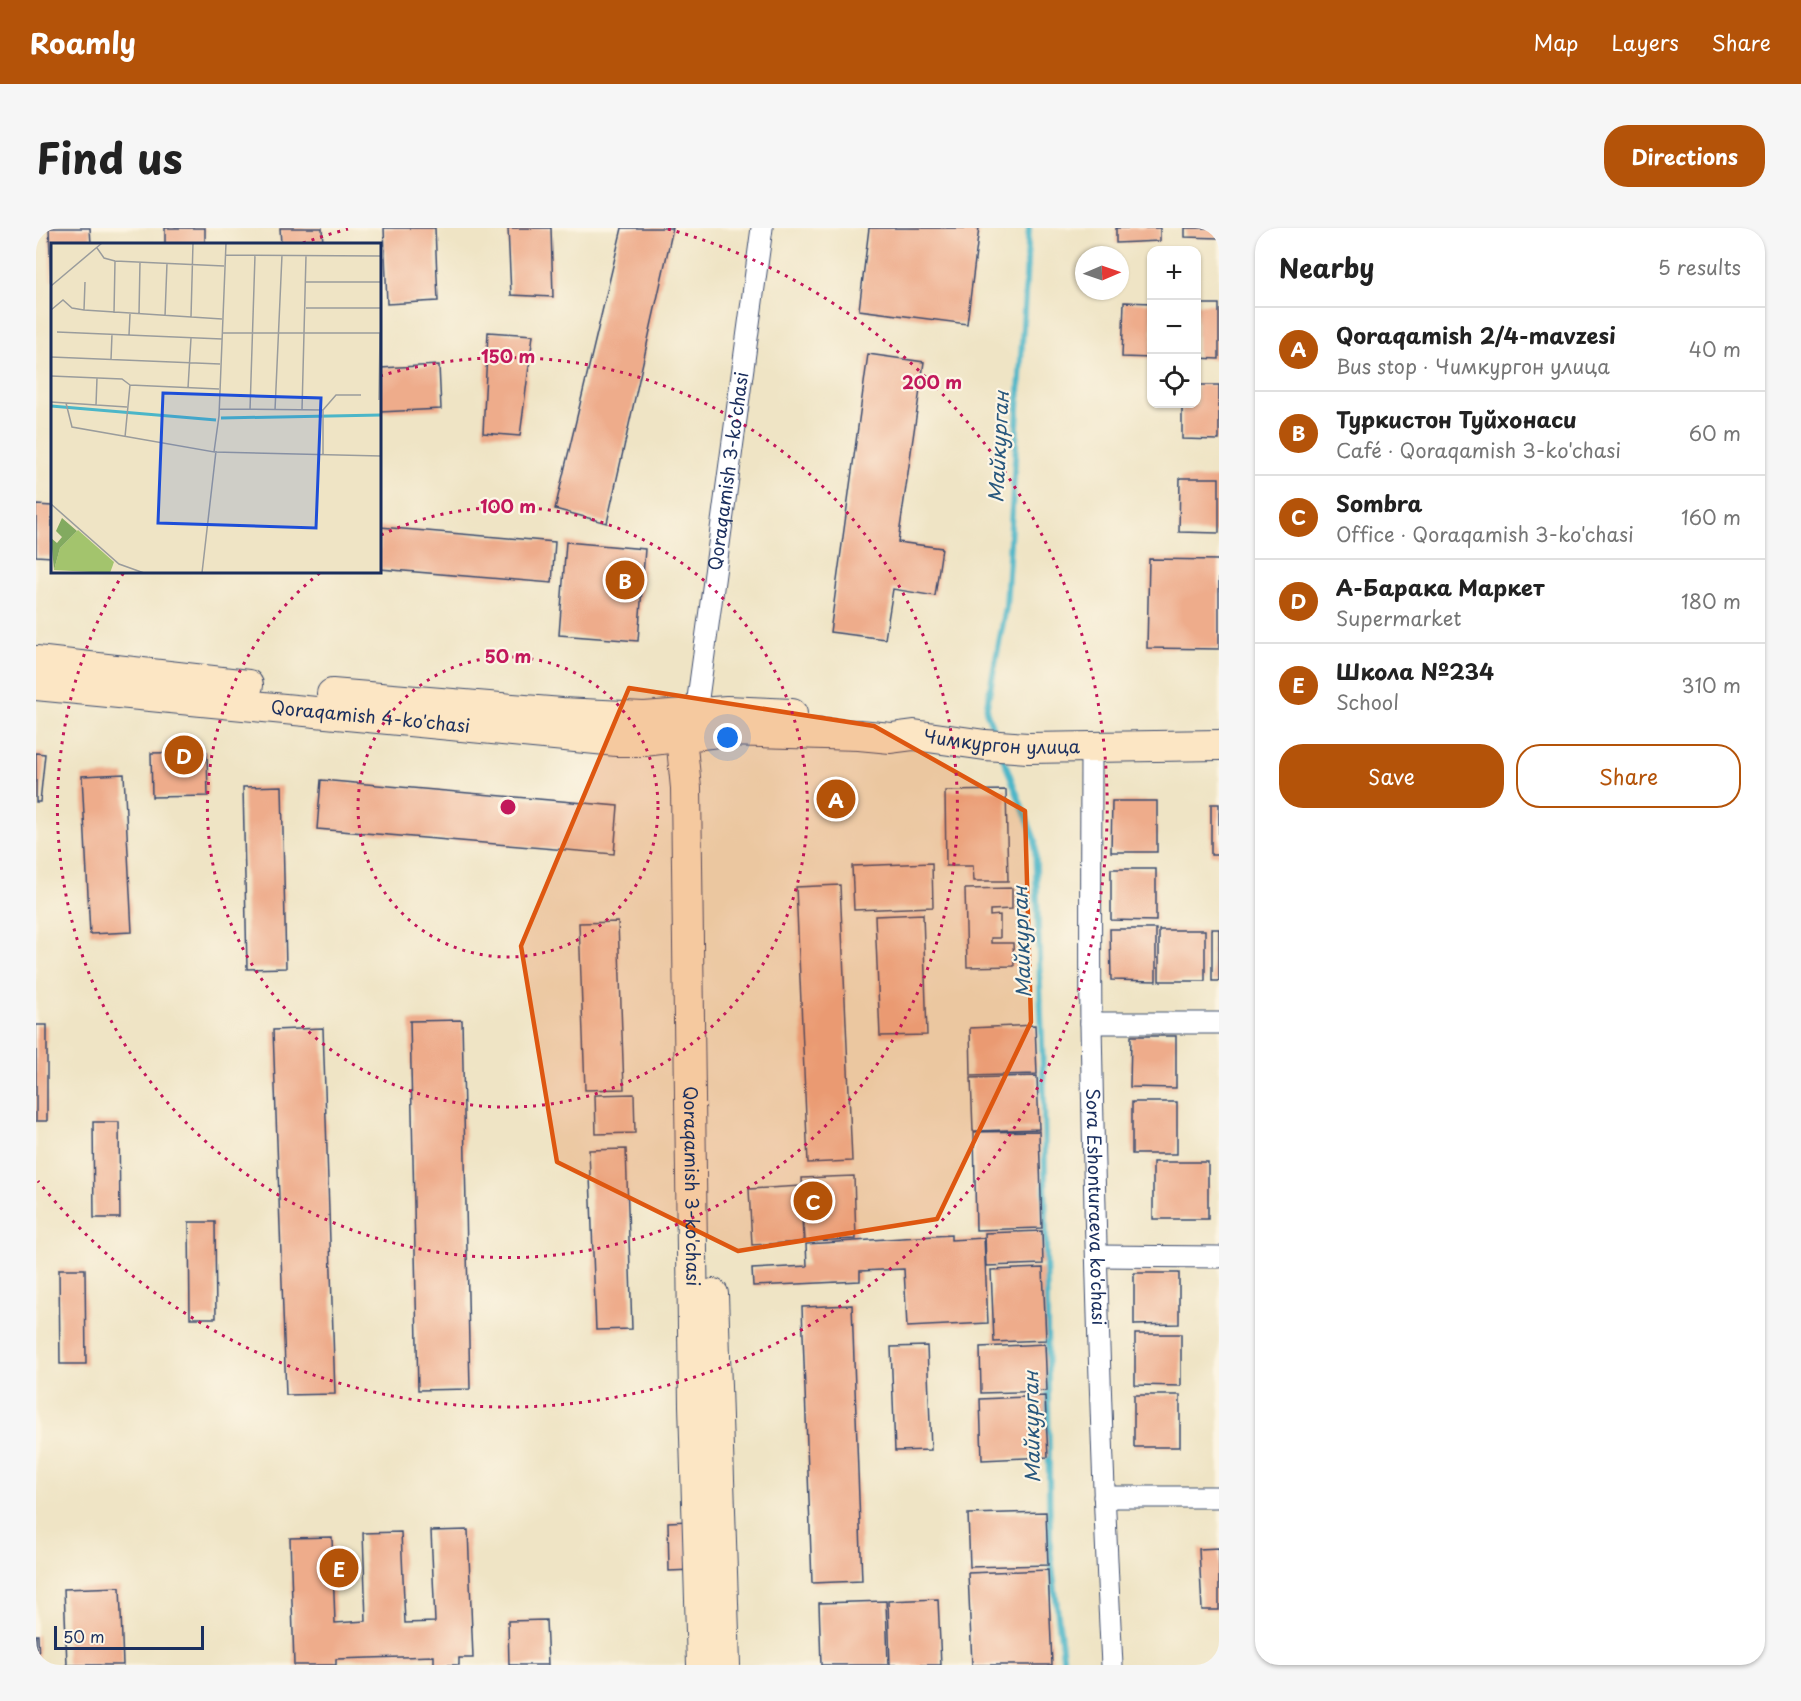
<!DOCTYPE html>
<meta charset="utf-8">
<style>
body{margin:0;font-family:"Playpen Sans",sans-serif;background:#f6f6f6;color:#222}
.controls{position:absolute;right:18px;top:18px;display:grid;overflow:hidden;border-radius:12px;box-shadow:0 2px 4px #0004}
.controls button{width:54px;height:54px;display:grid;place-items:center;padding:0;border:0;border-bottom:2px solid #e0e0e0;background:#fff;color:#222;font:30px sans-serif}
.compass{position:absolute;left:1039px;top:18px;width:54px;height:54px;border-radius:50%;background:#fff;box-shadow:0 2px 4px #0004;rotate:88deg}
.scale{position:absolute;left:18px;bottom:15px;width:150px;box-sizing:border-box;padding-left:6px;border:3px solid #1b2f5e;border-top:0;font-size:16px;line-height:21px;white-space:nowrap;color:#1b2f5e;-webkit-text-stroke:4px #fcf5e5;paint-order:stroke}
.you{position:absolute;left:692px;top:510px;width:21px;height:21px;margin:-15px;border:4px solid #fff;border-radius:50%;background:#1a73e8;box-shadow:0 0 0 9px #1a73e833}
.badge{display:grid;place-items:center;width:39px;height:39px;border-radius:50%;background:#b45309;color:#fff;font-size:20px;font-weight:700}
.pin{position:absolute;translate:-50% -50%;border:3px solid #fff;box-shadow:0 2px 6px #0006}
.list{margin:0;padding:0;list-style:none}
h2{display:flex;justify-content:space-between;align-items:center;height:78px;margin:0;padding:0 24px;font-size:26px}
h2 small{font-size:20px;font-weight:400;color:#767676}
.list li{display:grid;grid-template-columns:39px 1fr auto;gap:18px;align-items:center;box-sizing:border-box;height:84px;padding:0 24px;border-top:2px solid #e0e0e0}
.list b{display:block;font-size:22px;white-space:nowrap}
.list p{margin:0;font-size:20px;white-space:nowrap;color:#767676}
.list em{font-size:20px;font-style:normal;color:#767676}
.actions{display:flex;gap:12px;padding:18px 24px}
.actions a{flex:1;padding:14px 0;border:2px solid #b45309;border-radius:24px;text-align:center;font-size:21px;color:#b45309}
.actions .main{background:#b45309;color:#fff}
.icon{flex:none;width:33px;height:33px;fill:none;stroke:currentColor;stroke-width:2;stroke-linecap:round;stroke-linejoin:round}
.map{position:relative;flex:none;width:1183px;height:1437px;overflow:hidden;border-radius:24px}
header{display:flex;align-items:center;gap:36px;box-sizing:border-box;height:84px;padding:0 30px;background:#b45309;color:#fff}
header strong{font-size:28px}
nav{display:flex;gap:33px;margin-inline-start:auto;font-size:21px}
.intro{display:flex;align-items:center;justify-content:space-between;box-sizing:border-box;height:144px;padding:0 36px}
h1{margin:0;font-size:42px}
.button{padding:15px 27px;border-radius:24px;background:#b45309;color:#fff;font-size:21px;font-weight:700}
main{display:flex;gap:36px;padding:0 36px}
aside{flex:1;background:#fff;border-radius:24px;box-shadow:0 2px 4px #0004}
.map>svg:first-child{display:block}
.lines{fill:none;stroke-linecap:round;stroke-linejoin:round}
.stream{stroke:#4bb6c8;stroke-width:6}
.building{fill:#eeac8b}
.street-casing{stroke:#3b4a6d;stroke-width:23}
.secondary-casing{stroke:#3b4a6d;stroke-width:32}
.street{stroke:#fff;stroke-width:21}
.secondary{stroke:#fce6c4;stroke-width:30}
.marked{fill:#de5710;fill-opacity:0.2;stroke:#de5710;stroke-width:4.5;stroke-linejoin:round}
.ring{fill:none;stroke:#c2185b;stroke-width:3;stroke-dasharray:3 6}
.labels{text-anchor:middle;stroke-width:4.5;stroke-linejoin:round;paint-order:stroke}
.street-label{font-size:18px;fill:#1b2f5e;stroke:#fcf5e5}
.water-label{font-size:20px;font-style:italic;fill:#29587e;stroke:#fcf5e5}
.inset-river{fill:none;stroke:#4bb6c8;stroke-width:3}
.inset-road{fill:none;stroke:#9a9c9c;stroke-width:1.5}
.view{fill:#1d4ed8;fill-opacity:0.15;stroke:#1d4ed8;stroke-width:3}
.inset-edge{fill:none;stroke:#1b2f5e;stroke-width:3}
.centre{fill:#c2185b;stroke:#fcf5e5;stroke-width:3}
.ring-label{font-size:18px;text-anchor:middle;font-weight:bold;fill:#c2185b;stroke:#fcf5e5;stroke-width:4.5;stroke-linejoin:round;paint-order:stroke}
</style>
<header>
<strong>Roamly</strong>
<nav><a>Map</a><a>Layers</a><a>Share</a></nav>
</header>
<div class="intro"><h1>Find us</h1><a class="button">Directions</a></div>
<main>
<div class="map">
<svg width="1183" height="1437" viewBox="0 0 1183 1437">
<rect width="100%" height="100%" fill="#fcf5e5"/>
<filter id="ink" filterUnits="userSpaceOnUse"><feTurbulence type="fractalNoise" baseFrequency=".0167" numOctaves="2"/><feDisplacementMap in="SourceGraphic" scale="12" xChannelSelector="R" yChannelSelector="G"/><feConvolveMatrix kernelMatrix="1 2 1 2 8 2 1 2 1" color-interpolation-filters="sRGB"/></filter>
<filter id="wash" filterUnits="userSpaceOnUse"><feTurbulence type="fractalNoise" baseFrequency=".008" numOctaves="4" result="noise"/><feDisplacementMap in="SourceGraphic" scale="24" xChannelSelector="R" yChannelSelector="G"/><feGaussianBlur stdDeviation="1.35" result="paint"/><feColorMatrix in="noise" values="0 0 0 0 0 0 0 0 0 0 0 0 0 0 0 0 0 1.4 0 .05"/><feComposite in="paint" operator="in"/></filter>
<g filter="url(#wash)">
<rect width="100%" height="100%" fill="#efe4c5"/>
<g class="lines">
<path class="stream" d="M 960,509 L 950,482 L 970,379 L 993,0
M 966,527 L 999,612 L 1008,873 L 1014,1321 L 1028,1437"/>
</g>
<g id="blocks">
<path class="building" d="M 13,0 L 54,0 L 55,16 L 16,16 L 16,53 L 15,53 Z
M 129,0 L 169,0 L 169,16 L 129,16 Z
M 244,0 L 286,0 L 287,16 L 245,16 Z
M 348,0 L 399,0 L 402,73 L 351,76 Z
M 472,0 L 515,0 L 517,69 L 475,67 Z
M 586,0 L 637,0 L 571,295 L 519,281 Z
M 833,0 L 943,0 L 931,96 L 823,82 Z
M 1080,0 L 1124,0 L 1124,13 L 1080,15 Z
M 1149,0 L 1183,0 L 1183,10 L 1149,9 Z
M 1088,74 L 1116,75 L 1116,130 L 1086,129 Z
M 1161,76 L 1183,76 L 1183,131 L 1161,130 Z
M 452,104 L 497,107 L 484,208 L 447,205 Z
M 832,126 L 888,134 L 862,314 L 906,320 L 899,368 L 857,361 L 849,411 L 794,404 Z
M 403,137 L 405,181 L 344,184 L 344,140 Z
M 1161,157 L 1183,157 L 1183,212 L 1146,211 L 1146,176 L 1161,176 Z
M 1144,250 L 1183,250 L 1183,305 L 1143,304 Z
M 0,277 L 16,278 L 16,329 L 0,328 Z
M 344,299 L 519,314 L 516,355 L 344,341 Z
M 530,314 L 609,321 L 602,413 L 523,407 Z
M 1113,331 L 1183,332 L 1183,421 L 1111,420 Z
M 171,524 L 172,568 L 116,569 L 115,525 Z
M 0,525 L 9,526 L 4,574 L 0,574 Z
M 88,546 L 96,704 L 54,706 L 46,548 Z
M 285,552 L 582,578 L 578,626 L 281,601 Z
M 246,558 L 250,740 L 211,741 L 207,559 Z
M 970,562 L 972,653 L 938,653 L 937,638 L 910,638 L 909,563 Z
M 1076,573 L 1121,573 L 1121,624 L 1075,624 Z
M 1175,576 L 1183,576 L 1183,627 L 1175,627 Z
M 896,635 L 897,679 L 818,682 L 816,638 Z
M 1075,641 L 1120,641 L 1120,693 L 1075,692 Z
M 804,657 L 816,933 L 772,935 L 760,659 Z
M 976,660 L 976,681 L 954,682 L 954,688 L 964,687 L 964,710 L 955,710 L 955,715 L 977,715 L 978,738 L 931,739 L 929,661 Z
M 887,686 L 891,807 L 844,808 L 839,688 Z
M 582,694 L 588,861 L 549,862 L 543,695 Z
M 1074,701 L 1120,701 L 1120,753 L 1075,752 Z
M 1176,701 L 1183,701 L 1183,753 L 1176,753 Z
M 1123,702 L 1169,702 L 1169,753 L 1123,753 Z
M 426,792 L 434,1161 L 382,1162 L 374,793 Z
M 0,797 L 11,797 L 11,893 L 0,893 Z
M 999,797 L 1001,846 L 935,848 L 934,800 Z
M 287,800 L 299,1166 L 250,1167 L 237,802 Z
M 1095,808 L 1140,808 L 1140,860 L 1094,859 Z
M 1001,848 L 1003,901 L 937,903 L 935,850 Z
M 598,866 L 599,905 L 560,906 L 559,867 Z
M 1096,874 L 1141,874 L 1141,926 L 1096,926 Z
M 57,894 L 83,894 L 84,990 L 58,990 Z
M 1003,903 L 1006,1000 L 940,1002 L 938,904 Z
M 590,921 L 596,1101 L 560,1102 L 553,922 Z
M 1117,934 L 1172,934 L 1172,991 L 1117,991 Z
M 818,948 L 820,1011 L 769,1013 L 766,950 Z
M 765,958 L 767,1014 L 716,1017 L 713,961 Z
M 153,994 L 179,994 L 180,1090 L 154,1090 Z
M 1006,1003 L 1007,1036 L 950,1038 L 949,1005 Z
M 915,1007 L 915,1012 L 948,1010 L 952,1095 L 871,1099 L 868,1041 L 824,1043 L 824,1053 L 717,1058 L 716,1041 L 771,1038 L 770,1016 Z
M 1007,1040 L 1010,1112 L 958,1114 L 955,1042 Z
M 23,1041 L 49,1041 L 50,1136 L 24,1136 Z
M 1098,1045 L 1143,1045 L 1143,1096 L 1098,1097 Z
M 816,1077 L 826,1353 L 776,1355 L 766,1079 Z
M 1099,1106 L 1145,1106 L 1145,1158 L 1099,1157 Z
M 1009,1116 L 1011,1163 L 945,1165 L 944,1119 Z
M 891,1118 L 895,1222 L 859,1223 L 855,1119 Z
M 1098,1167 L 1144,1167 L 1144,1219 L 1098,1219 Z
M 1009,1168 L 1012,1229 L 946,1232 L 944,1171 Z
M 1010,1284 L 1012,1337 L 934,1339 L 932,1286 Z
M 653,1293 L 655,1342 L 633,1343 L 632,1294 Z
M 432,1302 L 437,1430 L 423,1430 L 423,1437 L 398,1437 L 398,1428 L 300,1431 L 300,1437 L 258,1437 L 254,1310 L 296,1309 L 299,1395 L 330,1393 L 327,1305 L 365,1304 L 369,1395 L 399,1394 L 395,1303 Z
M 1183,1320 L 1183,1382 L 1166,1382 L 1163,1321 Z
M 1012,1342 L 1016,1437 L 936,1437 L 932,1345 Z
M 84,1359 L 87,1437 L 31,1437 L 28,1361 Z
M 902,1371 L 905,1437 L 854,1437 L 852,1373 Z
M 850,1373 L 852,1437 L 785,1437 L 783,1375 Z
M 510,1392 L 512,1437 L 473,1437 L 472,1393 Z
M 0,1407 L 2,1407 L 3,1437 L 0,1437 Z"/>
</g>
</g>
<g filter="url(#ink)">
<use href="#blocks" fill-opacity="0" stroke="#3b4a6d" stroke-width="1.5"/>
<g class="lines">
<defs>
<g id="street">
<path id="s1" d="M 660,485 L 726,0"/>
<path id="s2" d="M 1055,520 C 1055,612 1054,704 1055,797 C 1059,1010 1065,1224 1076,1437"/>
<path d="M 1055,795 L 1183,795"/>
<path d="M 1061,1028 L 1183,1029"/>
<path d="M 1068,1269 L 1183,1269"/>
</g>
<g id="secondary">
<path d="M 0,433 L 212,457"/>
<path id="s3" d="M 0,457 L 581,513 L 608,513 L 690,503 L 823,507 L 855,510 L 878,507 L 949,517 L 992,520 L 1183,517"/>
<path d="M 296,466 L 526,485 L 608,489 L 691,483 L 756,486"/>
<path id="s4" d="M 660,485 L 645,508 L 650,560 L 658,1177 L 666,1437"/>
<path d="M 677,1066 L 689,1437"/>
</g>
</defs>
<use href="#street" class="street-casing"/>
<use href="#secondary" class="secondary-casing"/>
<use href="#street" class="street"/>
<use href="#secondary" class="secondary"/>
</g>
</g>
<path class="marked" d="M 593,460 L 838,498 L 989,583 L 995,794 L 901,991 L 702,1023 L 521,934 L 485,718 Z"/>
<g class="ring">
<circle cx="472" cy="579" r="150"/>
<path d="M345 307A300 300 0 1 1 285 344"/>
<path d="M344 148A450 450 0 1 1 88 344"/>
<path d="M267 15A600 600 0 0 1 312 1M632 1A600 600 0 1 1 2 953"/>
</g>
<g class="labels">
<g class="street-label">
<text dy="6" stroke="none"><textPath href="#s1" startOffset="244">Qoraqamish 3-ko'chasi</textPath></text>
<text dy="6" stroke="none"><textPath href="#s3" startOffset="336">Qoraqamish 4-ko'chasi</textPath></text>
<text dy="6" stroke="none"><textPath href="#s3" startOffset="970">Чимкургон улица</textPath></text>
<text dy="6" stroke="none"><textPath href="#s4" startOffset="478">Qoraqamish 3-ko'chasi</textPath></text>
<text dy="6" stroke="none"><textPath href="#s2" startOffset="459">Sora Eshonturaeva ko'chasi</textPath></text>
</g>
<g class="water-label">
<text transform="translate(963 219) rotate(-87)" y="7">Майкурган</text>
<text transform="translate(986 714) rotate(-92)" y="7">Майкурган</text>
<text transform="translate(996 1199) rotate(-91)" y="7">Майкурган</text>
</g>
</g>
<g transform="translate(15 15)">
<rect width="330" height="330" fill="#efe4c5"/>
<path d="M 27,287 L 63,319 L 59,330 L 3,327 L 9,305 Z" fill="#a3c46d"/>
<path d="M 11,275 L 26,288 L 9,305 L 3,327 L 0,295 L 6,300 L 11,294 L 5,288 Z" fill="#82aa60"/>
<path class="inset-river" d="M 0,163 L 165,177M 170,175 L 330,172"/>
<path class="inset-road" d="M 46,5 L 53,15 L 64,18 L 173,23M 174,12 L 330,13M 254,39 L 330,39M 0,43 L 51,0M 255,65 L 330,65M 0,67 L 12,57 L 21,65 L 33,67 L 171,76M 33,67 L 34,39M 63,70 L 64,18M 88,71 L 89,19M 114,73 L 116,20M 140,74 L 142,0M 6,89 L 171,96M 171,90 L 330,90M 78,92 L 79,71M 0,114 L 169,121M 60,117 L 61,91M 0,133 L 71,136 L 79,142M 79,142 L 168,146M 137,145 L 140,95M 328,157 L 329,90M 0,159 L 76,164M 15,160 L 21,184 L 163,209 L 168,173 L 175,0M 45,162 L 46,135M 168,166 L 272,167M 199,167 L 204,12M 224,167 L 231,12M 251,167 L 255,13M 272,167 L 285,152 L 310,152M 74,194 L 79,142M 163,209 L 330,213M 272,211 L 272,167M 0,261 L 68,321 L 93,330M 151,330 L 165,208"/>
<path class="view" d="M 112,150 L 270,155 L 265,285 L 107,280 Z"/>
<rect width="330" height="330" class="inset-edge"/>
</g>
<circle cx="472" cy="579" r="9" class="centre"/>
<g class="ring-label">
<text x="472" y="135">150 m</text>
<text x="896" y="161">200 m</text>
<text x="472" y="285">100 m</text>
<text x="472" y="435">50 m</text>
</g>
</svg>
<div class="controls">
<button>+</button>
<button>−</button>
<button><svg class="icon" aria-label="locate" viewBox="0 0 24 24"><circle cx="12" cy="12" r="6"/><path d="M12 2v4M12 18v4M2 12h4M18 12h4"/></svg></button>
</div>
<svg class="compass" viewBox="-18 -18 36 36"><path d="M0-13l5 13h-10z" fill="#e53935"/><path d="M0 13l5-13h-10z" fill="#767676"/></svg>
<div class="scale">50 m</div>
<div class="you"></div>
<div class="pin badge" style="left:800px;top:571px">A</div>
<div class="pin badge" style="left:589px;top:352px">B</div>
<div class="pin badge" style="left:777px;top:973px">C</div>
<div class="pin badge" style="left:148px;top:527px">D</div>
<div class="pin badge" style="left:303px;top:1340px">E</div>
</div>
<aside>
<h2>Nearby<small>5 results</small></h2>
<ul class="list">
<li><span class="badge">A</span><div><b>Qoraqamish 2/4-mavzesi</b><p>Bus stop · Чимкургон улица</p></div><em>40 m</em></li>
<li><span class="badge">B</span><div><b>Туркистон Туйхонаси</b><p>Café · Qoraqamish 3-ko'chasi</p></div><em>60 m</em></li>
<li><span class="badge">C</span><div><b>Sombra</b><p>Office · Qoraqamish 3-ko'chasi</p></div><em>160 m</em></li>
<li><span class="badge">D</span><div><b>А-Барака Маркет</b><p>Supermarket</p></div><em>180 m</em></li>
<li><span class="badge">E</span><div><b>Школа №234</b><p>School</p></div><em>310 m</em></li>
</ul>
<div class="actions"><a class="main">Save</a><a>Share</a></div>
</aside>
</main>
